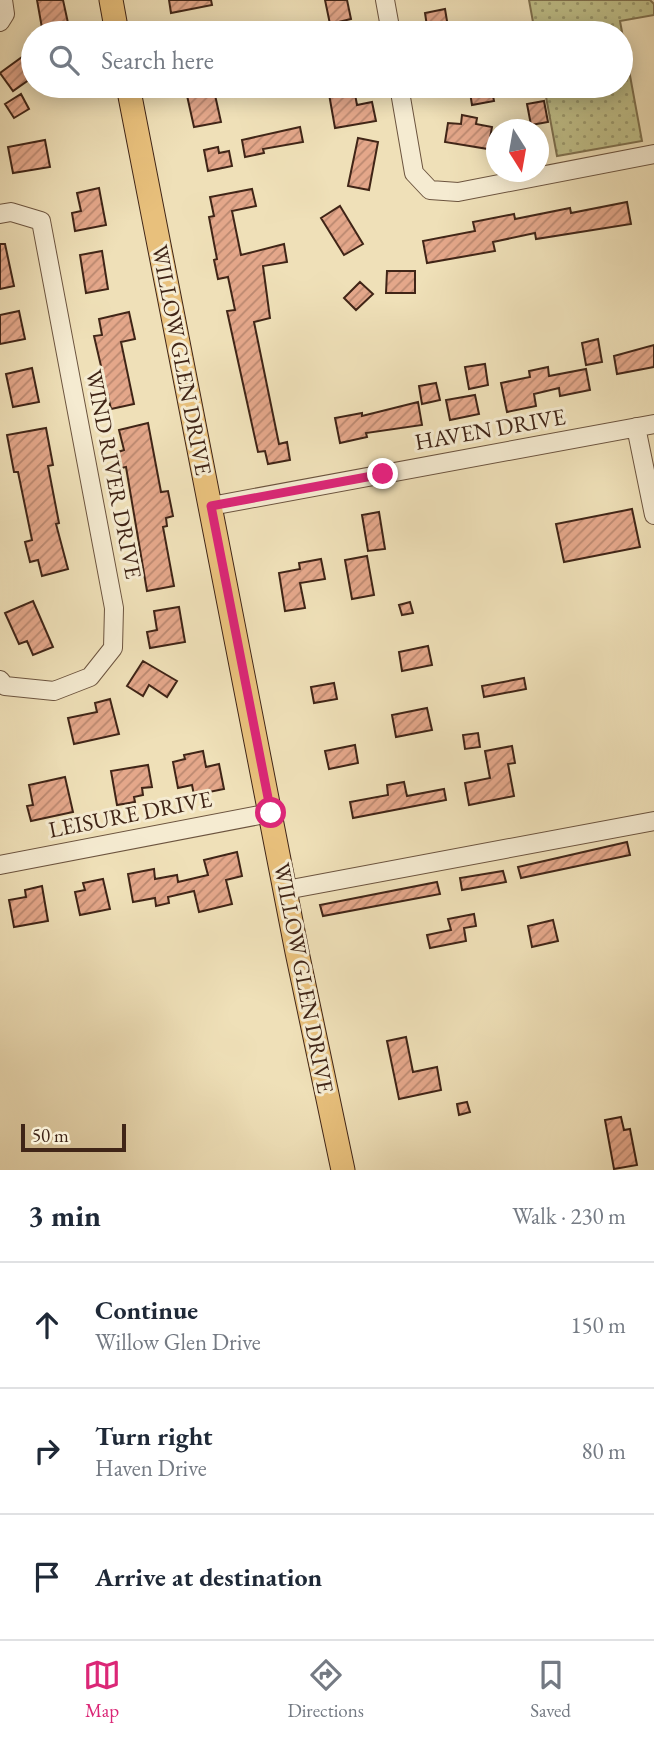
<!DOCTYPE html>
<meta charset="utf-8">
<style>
body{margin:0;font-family:"EB Garamond",serif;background:#f2f2f3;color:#1f2937}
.compass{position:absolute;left:486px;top:119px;width:63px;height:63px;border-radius:50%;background:#fff;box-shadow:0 4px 18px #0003;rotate:169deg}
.scale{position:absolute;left:21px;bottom:18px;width:105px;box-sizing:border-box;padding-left:7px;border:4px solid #402517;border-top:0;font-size:19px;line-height:24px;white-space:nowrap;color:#402517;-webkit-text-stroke:5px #f5ebd1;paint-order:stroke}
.stop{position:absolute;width:21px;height:21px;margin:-16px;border:5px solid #db2777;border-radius:50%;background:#fff}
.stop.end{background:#db2777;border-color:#fff;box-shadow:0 2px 7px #0008}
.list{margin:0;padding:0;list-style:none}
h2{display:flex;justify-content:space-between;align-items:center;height:91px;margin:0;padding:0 28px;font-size:30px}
h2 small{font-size:23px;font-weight:400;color:#747a83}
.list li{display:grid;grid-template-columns:46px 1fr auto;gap:21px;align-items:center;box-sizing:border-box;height:126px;padding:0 28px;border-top:2px solid #e0e1e3}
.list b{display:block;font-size:26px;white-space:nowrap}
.list p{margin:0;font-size:23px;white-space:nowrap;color:#747a83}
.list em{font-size:23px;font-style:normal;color:#747a83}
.icon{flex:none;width:38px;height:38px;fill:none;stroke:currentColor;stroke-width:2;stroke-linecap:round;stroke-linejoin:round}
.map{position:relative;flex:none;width:654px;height:1170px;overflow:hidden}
.search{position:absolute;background:#fff;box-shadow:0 4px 18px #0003;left:21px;right:21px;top:21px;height:77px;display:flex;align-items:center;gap:18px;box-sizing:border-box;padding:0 24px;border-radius:38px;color:#747a83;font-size:26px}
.sheet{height:469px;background:#fff}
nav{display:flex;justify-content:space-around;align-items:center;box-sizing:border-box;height:98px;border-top:2px solid #e0e1e3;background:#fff;font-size:19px;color:#747a83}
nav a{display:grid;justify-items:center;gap:4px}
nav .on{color:#db2777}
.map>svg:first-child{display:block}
.park{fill:url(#park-dots);stroke:#807250;stroke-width:2}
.building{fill:url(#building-hatch);stroke:#402517;stroke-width:2}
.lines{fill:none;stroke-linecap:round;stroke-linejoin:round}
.minor-casing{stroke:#6c543f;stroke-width:20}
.major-casing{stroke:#402517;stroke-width:25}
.minor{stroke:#f5ebd1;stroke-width:18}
.major{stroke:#e8c07c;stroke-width:23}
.route{stroke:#db2777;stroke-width:9}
.labels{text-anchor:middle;stroke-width:6;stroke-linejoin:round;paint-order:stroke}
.street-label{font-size:23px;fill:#402517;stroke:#f5ebd1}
</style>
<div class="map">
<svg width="654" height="1170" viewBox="0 0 654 1170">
<defs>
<pattern id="park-dots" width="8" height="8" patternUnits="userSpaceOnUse" patternTransform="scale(1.75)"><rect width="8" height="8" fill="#c0c08a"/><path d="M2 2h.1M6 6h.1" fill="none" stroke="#9d9c70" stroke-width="1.8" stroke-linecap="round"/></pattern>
<pattern id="building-hatch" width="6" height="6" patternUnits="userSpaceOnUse" patternTransform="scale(1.75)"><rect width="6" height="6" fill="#e4a78a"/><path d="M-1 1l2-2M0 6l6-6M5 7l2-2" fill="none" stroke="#ba8870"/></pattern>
</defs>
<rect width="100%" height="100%" fill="#efe0b8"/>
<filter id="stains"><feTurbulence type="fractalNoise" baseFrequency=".00286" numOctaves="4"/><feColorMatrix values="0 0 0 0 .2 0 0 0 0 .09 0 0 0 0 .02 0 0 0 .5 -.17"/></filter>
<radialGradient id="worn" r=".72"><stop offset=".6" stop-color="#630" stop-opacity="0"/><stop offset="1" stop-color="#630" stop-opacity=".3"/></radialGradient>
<path class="park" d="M 529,0 L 650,0 L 654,4 L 654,15 L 620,21 L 642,141 L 557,156 L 544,86 L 621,86 L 621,33 L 535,33 Z"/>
<path class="building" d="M 37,0 L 63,0 L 68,23 L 42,28 Z
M 169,0 L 211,0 L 212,5 L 171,13 Z
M 325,0 L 347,0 L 351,19 L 330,24 Z
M 445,9 L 449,33 L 428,33 L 425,13 Z
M 33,49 L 33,77 L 13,91 L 0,73 Z
M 213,86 L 221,122 L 194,127 L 186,91 Z
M 469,86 L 491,86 L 494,101 L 472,105 Z
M 354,89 L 357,105 L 372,102 L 376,121 L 335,128 L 329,94 Z
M 21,94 L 29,109 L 14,118 L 5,104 Z
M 544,101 L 548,122 L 531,125 L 527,104 Z
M 462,115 L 477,118 L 476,124 L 492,127 L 488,149 L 445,142 L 448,123 L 461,124 Z
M 300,127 L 303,142 L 263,149 L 264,153 L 245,157 L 242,140 Z
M 358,138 L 378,142 L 369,190 L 348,186 Z
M 45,140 L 50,167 L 13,173 L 8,147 Z
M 218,147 L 219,153 L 229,151 L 232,166 L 208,171 L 204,150 Z
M 99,188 L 106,225 L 75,231 L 72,213 L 81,211 L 77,193 Z
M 252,189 L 256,206 L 232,211 L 241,255 L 284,244 L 287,262 L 263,266 L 270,318 L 254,322 L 279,444 L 287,442 L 290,460 L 268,464 L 265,451 L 258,452 L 227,311 L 235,310 L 228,277 L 218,279 L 214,260 L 217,259 L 209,217 L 214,216 L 210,197 Z
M 627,202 L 631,224 L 536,239 L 535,233 L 493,242 L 495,251 L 427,263 L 423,241 L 475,231 L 473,222 L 514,214 L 515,219 L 570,208 L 571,213 Z
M 340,206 L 363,244 L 344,255 L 321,218 Z
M 0,244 L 5,244 L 14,286 L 0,289 Z
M 102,251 L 108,289 L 86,293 L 80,255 Z
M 387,271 L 415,271 L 415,293 L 386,293 Z
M 360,282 L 373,294 L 356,310 L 344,298 Z
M 19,311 L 25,339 L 0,344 L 0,315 Z
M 129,312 L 135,339 L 121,342 L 134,404 L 111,409 L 94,336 L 102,335 L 99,319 Z
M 598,339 L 602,362 L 586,365 L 582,343 Z
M 654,345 L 654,367 L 617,374 L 614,356 Z
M 485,364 L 488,385 L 469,389 L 465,367 Z
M 548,367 L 549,376 L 586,369 L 590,390 L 560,396 L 559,388 L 534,394 L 536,406 L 507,412 L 501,383 L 530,377 L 529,371 Z
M 32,368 L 39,402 L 13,407 L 6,374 Z
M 436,383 L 440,400 L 422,404 L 419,386 Z
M 475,395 L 479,414 L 450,420 L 446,400 Z
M 418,402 L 422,425 L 366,433 L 367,437 L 340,443 L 335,418 L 362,413 L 362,416 Z
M 148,423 L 161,492 L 168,491 L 173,516 L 166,518 L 167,526 L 163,527 L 174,586 L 147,591 L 126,467 L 121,468 L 118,452 L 124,450 L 119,430 Z
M 46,428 L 53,465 L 48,466 L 59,523 L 56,524 L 68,569 L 42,576 L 38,560 L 30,562 L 25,542 L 32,540 L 18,472 L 14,472 L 7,435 Z
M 632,509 L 640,547 L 564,562 L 556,524 Z
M 379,512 L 385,549 L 368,551 L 362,515 Z
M 367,556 L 374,595 L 352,599 L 345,560 Z
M 321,559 L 325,579 L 300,583 L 305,608 L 285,611 L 279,573 L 300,569 L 299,563 Z
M 33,601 L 53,647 L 33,655 L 27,641 L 19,644 L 5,613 Z
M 410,602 L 413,613 L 402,615 L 399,605 Z
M 179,607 L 185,642 L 150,648 L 147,632 L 157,630 L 154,611 Z
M 428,646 L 432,665 L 402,671 L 399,652 Z
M 143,661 L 177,681 L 167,697 L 149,685 L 143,696 L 127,686 Z
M 524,678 L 526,689 L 484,697 L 482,686 Z
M 334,683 L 337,699 L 314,703 L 311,687 Z
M 110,699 L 119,734 L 74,744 L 68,718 L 97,712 L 95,703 Z
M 427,708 L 432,730 L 396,737 L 392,715 Z
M 478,733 L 480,747 L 465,749 L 463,735 Z
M 355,745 L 358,763 L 329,769 L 325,751 Z
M 512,746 L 515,763 L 508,764 L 514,796 L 469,805 L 465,783 L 490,778 L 485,751 Z
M 203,751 L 206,767 L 219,764 L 224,789 L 194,795 L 192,785 L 178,788 L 173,762 L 185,759 L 184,755 Z
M 148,765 L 152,787 L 142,788 L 143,795 L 134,797 L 135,802 L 117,805 L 111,771 Z
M 65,777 L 73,812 L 31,821 L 27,806 L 33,805 L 29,785 Z
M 404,782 L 407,796 L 444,789 L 446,800 L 353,818 L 350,802 L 388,795 L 387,785 Z
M 627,842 L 630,855 L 521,878 L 518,867 Z
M 237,852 L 242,876 L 226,880 L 232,904 L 199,912 L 194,891 L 168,897 L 169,903 L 156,906 L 155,898 L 133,902 L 128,874 L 154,869 L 155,879 L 177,875 L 178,882 L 208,875 L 204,860 Z
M 503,871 L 506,882 L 462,890 L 460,878 Z
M 103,879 L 110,909 L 80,915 L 75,892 L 85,890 L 83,883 Z
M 437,882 L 440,894 L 323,916 L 320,905 Z
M 42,886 L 48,921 L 14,927 L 9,900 L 26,897 L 25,890 Z
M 474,914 L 476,926 L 464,928 L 466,941 L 430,948 L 427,935 L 451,930 L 448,919 Z
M 553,920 L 558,941 L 532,947 L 528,926 Z
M 406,1037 L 413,1072 L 437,1067 L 441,1090 L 399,1099 L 387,1041 Z
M 467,1102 L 470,1112 L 459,1115 L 457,1104 Z
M 621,1117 L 624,1130 L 630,1129 L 637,1165 L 614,1169 L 605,1120 Z"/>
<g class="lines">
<defs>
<path id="minor" d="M 385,0 L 391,33
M 0,22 L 5,14 L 3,0
M 399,86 L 414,173 L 430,190 L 458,192 L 654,154
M 0,214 L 11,212 L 41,221 L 114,608 L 113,648 L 90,677 L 54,691 L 5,686 L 0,680
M 636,427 L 654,515
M 211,506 L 654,424
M 0,865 L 270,813
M 286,890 L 654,821"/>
<path id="major" d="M 111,0 L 117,33
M 128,86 L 297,952 L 343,1170"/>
</defs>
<use href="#minor" class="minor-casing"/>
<use href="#major" class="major-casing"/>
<use href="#minor" class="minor"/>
<use href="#major" class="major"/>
</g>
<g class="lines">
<path class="route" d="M 271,813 L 211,506 L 383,474"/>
</g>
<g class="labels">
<g class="street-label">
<text transform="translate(182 360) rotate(79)" y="8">WILLOW GLEN DRIVE</text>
<text transform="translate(490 429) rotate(-10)" y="8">HAVEN DRIVE</text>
<text transform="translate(114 474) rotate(79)" y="8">WIND RIVER DRIVE</text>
<text transform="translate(130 814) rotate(-11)" y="8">LEISURE DRIVE</text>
<text transform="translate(304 978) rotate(79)" y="8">WILLOW GLEN DRIVE</text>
</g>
</g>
<rect width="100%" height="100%" filter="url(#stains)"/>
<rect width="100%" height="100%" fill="url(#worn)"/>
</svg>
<svg class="compass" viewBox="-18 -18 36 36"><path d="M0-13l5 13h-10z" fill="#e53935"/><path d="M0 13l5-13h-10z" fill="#747a83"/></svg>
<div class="scale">50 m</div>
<div class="stop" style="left:271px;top:813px"></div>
<div class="stop end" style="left:383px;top:474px"></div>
<div class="search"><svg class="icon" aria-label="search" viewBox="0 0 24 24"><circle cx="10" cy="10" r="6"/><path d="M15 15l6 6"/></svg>Search here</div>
</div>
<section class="sheet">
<h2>3 min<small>Walk · 230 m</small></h2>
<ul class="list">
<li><svg class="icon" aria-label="ahead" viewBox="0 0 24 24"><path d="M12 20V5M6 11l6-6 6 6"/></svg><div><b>Continue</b><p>Willow Glen Drive</p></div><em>150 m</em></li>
<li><svg class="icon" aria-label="right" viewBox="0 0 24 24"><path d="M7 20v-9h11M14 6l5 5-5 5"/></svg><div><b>Turn right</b><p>Haven Drive</p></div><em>80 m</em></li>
<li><svg class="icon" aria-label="arrive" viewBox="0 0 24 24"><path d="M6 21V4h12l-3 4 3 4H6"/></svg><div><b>Arrive at destination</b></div></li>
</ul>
</section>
<nav>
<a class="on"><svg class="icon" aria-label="map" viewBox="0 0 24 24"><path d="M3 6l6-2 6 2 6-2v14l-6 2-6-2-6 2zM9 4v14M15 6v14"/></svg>Map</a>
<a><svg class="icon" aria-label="directions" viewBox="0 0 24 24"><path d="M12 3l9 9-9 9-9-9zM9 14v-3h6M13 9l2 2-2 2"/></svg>Directions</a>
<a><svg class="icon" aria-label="saved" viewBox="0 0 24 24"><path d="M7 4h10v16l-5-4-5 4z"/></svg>Saved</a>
</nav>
